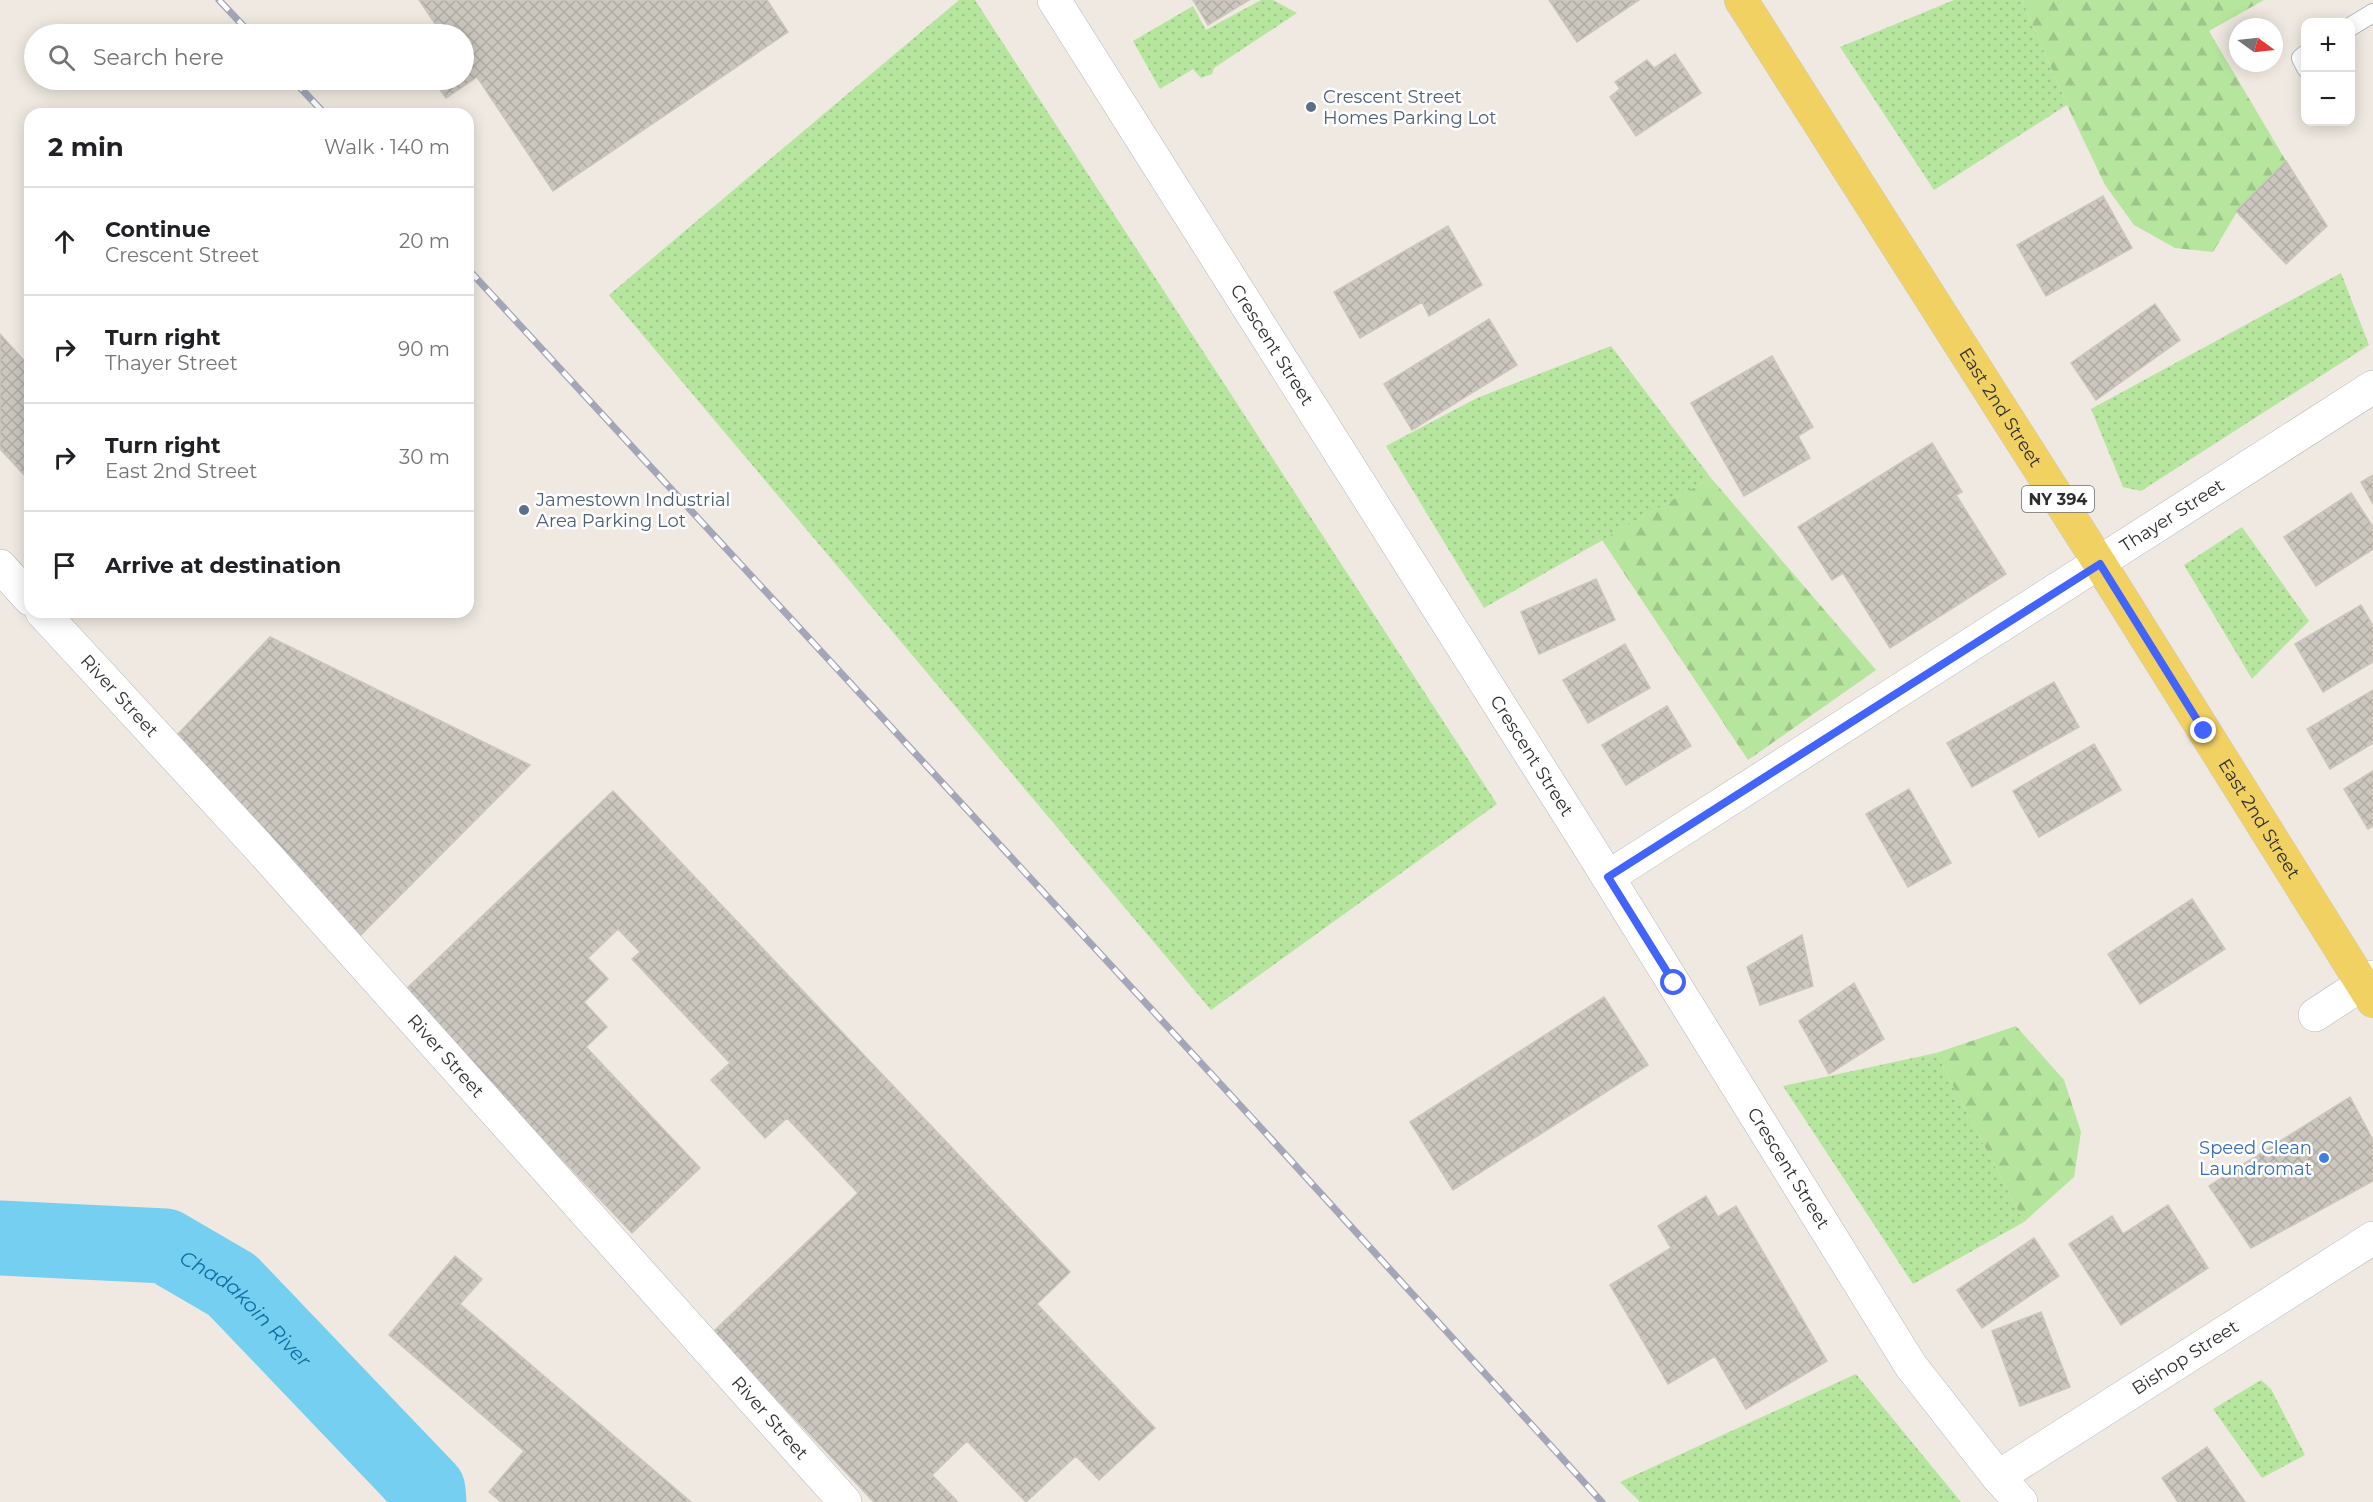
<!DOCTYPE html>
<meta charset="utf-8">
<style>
body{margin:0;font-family:Montserrat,sans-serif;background:#f2f2f2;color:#202124}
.controls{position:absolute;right:18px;top:18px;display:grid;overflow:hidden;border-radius:12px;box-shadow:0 3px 15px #0003}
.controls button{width:54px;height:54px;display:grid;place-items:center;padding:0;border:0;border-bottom:2px solid #e0e0e0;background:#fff;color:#202124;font:30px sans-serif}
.compass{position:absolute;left:2229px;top:18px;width:54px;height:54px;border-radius:50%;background:#fff;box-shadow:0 3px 15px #0003;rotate:105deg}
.stop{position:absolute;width:18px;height:18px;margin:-14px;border:4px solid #4264fb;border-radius:50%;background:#fff}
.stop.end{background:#4264fb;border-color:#fff;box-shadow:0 2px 6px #0008}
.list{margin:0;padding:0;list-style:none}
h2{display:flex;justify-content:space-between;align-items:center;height:78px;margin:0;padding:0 24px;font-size:26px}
h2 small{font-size:20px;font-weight:400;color:#757577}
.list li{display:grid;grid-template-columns:39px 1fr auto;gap:18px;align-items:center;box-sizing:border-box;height:108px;padding:0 24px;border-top:2px solid #e0e0e0}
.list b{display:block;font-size:22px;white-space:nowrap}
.list p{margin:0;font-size:20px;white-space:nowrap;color:#757577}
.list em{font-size:20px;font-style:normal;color:#757577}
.icon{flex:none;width:33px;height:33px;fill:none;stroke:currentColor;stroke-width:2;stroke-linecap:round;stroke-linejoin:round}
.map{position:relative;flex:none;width:2373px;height:1502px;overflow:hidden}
.search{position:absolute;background:#fff;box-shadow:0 3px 15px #0003;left:24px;top:24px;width:450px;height:66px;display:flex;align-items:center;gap:15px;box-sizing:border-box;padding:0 21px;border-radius:33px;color:#757577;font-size:22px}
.panel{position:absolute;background:#fff;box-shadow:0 3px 15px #0003;left:24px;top:108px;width:450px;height:510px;border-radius:18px}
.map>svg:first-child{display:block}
.grass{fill:url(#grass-dots)}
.forest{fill:url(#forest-firs)}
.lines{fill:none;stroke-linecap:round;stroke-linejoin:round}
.river{stroke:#75cff0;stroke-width:75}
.building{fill:url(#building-cross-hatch);stroke:#cbc5ba;stroke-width:1.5}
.service-casing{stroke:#b4b7c1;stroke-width:20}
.minor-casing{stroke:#b4b7c1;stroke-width:34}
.primary-casing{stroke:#c9c9c9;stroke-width:34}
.service{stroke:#fff;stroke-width:18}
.minor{stroke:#fff;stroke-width:33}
.primary{stroke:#f2d163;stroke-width:33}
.rail-casing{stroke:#a3a6b8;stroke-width:7}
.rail{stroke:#fff;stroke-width:4.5;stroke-dasharray:14;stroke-linecap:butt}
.route{stroke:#4264fb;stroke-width:8}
.service-dot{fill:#5c6f8a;stroke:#fff;stroke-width:2}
.shop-dot{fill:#3f7fe0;stroke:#fff;stroke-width:2}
.labels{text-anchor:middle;stroke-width:5;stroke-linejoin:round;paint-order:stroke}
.shield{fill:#fff;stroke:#6d6d6d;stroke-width:1.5}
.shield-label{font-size:16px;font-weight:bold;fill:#2e2e2e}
.service-label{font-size:18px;fill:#4e5e75;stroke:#fff;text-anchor:start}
.street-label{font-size:18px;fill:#2e2e2e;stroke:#fff}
.shop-label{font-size:18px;fill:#366cbe;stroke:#fff;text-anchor:end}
.water-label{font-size:20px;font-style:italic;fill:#0d6fa3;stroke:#fff}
</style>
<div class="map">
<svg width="2373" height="1502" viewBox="0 0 2373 1502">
<defs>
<pattern id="grass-dots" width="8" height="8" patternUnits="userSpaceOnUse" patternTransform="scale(1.5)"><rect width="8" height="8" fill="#b6e59e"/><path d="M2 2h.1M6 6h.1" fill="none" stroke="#9dc588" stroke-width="1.8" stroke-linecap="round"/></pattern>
<pattern id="forest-firs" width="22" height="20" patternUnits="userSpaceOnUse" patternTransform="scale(1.5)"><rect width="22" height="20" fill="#b6e59e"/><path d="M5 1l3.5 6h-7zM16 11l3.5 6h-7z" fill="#9dc588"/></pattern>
<pattern id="building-cross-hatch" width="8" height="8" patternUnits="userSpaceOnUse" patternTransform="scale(1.5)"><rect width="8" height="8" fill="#cbc7bf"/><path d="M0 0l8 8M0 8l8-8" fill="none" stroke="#afaba4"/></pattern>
</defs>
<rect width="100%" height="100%" fill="#efe9e1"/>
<path class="grass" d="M 959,0 L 975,0 L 1497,804 L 1211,1010 L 609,295 Z
M 1261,0 L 1273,0 L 1297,13 L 1214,68 L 1212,74 L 1201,78 L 1193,69 L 1160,89 L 1133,41 L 1193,6 L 1206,30 Z
M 1954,0 L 2022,0 L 2067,105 L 1934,190 L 1840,47 Z
M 2341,273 L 2369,345 L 2141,491 L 2123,487 L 2091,409 Z
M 1611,346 L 1711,478 L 1484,608 L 1386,446 L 1477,398 Z
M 2242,527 L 2309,621 L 2252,679 L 2184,565 Z
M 1936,1053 L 2024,1222 L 1913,1284 L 1783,1086 Z
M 1856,1374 L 1961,1502 L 1640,1502 L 1620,1482 Z
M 2261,1380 L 2271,1389 L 2305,1455 L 2262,1478 L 2213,1409 Z"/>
<path class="forest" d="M 2022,0 L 2264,0 L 2209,31 L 2286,161 L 2240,207 L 2213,252 L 2175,248 L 2134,225 L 2105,185 L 2067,105 Z
M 1711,478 L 1876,670 L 1748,760 L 1602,540 Z
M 2016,1026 L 2064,1080 L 2081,1132 L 2074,1177 L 2024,1222 L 1936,1053 Z"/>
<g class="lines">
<path class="river" id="s1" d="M 0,1238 L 165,1246 L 232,1285 L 428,1490 L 429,1502"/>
</g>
<path class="building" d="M 419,0 L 767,0 L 788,32 L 553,191 L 477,77 L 446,98 L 433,80 L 464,80 L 464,34 L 442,34 Z
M 1193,0 L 1249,0 L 1208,25 Z
M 1549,0 L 1639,0 L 1577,42 Z
M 1675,54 L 1701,93 L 1636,136 L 1610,97 L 1620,89 L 1615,82 L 1647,60 L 1654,68 Z
M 2286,161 L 2327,226 L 2286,264 L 2236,211 Z
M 2103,196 L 2132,248 L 2046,296 L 2017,245 Z
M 1448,226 L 1482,285 L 1429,316 L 1422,302 L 1360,338 L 1334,292 Z
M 2155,304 L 2180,340 L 2096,400 L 2071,363 Z
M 1489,319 L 1517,365 L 1412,430 L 1384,384 Z
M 0,334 L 30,367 L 30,481 L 0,449 Z
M 1772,356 L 1813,427 L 1798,436 L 1810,458 L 1744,496 L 1691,403 Z
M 1932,443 L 1962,492 L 1956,495 L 2006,574 L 1890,648 L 1843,573 L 1832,580 L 1798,527 Z
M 2373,475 L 2373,504 L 2361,482 Z
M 2351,493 L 2373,527 L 2373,549 L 2316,586 L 2284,537 Z
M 1596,579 L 1615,620 L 1539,654 L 1521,612 Z
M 2361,605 L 2373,626 L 2373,662 L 2323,692 L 2295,644 Z
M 270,637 L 530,765 L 353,943 L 157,756 Z
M 1625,644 L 1650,688 L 1588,723 L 1563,680 Z
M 2054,682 L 2079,727 L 1972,787 L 1947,743 Z
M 2373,690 L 2373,743 L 2330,769 L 2307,729 Z
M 1667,706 L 1691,746 L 1626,785 L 1602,745 Z
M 2094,744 L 2121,790 L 2039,837 L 2013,791 Z
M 2373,771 L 2373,826 L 2368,829 L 2344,789 Z
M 1909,789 L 1951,863 L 1908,887 L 1866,814 Z
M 613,791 L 1070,1272 L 1037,1304 L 1155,1428 L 1099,1480 L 1076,1456 L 1026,1502 L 967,1441 L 932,1475 L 958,1502 L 874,1502 L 713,1332 L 858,1193 L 787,1118 L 765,1138 L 711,1080 L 730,1063 L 632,959 L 640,952 L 618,929 L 588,958 L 608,979 L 584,1002 L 607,1027 L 586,1047 L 700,1168 L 632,1233 L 403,992 Z
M 2192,899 L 2225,949 L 2140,1004 L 2108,954 Z
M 1802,935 L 1813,986 L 1760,1005 L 1747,967 Z
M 1854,983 L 1884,1039 L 1829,1074 L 1799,1021 Z
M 1604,997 L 1648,1065 L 1453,1190 L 1410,1122 Z
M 2350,1097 L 2373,1140 L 2373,1181 L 2251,1248 L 2209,1186 Z
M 1706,1196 L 1718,1217 L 1736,1206 L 1827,1361 L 1746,1409 L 1715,1356 L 1668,1384 L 1610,1285 L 1671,1248 L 1658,1226 Z
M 2168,1205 L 2208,1268 L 2121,1325 L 2069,1244 L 2112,1216 L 2123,1234 Z
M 2034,1238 L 2059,1276 L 1982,1328 L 1957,1290 Z
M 455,1256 L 482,1279 L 460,1304 L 691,1502 L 501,1502 L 489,1492 L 524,1451 L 389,1335 Z
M 2041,1312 L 2070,1387 L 2020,1406 L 1992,1331 Z
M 2207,1447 L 2245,1502 L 2178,1502 L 2162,1478 Z"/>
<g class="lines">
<defs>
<path id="service" d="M 2350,27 L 2373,13
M 2306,54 L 2301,58 L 2306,68"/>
<g id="minor">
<path id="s2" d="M 1054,0 L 1588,845 L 1911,1366 L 1998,1477 L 2021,1502"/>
<path d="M 0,566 L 30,599"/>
<path id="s3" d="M 42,612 L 256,844 L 845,1502"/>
<path id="s4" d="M 1608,877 L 2373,387"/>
<path d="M 2315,1015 L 2373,977"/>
<path id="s5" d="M 1998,1477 L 2373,1238"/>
</g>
<g id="primary">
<path id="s6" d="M 1741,0 L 2100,564 L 2373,1001"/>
</g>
</defs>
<use href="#service" class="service-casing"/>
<use href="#minor" class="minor-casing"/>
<use href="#primary" class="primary-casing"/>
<use href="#service" class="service"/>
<use href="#minor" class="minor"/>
<use href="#primary" class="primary"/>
<defs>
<path id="rail" d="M 219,0 L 251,34
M 293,80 L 325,114
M 468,269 L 1262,1129 L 1602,1502"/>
</defs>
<use href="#rail" class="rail-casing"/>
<use href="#rail" class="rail"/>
</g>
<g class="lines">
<path class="route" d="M 1674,983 L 1608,877 L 2100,564 L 2204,731"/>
</g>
<g class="service-dot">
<circle cx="1311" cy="107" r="6"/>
<circle cx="524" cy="510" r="6"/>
</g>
<circle class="shop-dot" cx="2324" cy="1158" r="6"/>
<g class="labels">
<rect class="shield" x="2022" y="486" width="72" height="26" rx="4.5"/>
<g class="shield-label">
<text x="2058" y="505">NY 394</text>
</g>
<g class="service-label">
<text x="1323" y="103">Crescent Street<tspan x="1323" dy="21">Homes Parking Lot</tspan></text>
<text x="536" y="506">Jamestown Industrial<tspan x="536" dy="21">Area Parking Lot</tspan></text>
</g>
<g class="street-label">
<text dy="6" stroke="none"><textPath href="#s2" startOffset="408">Crescent Street</textPath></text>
<text dy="6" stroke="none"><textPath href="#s6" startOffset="483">East 2nd Street</textPath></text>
<text dy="6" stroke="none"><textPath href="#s4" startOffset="670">Thayer Street</textPath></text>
<text dy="6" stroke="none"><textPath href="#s3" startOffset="114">River Street</textPath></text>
<text dy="6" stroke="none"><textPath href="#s2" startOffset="894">Crescent Street</textPath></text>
<text dy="6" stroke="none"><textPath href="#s6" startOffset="969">East 2nd Street</textPath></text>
<text dy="6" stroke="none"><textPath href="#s3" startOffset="600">River Street</textPath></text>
<text dy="6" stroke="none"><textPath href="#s2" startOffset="1380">Crescent Street</textPath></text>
<text dy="6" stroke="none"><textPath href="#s5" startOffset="222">Bishop Street</textPath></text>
<text dy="6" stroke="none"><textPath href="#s3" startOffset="1086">River Street</textPath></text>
</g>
<g class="shop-label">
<text x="2312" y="1154">Speed Clean<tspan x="2312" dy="21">Laundromat</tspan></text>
</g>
<g class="water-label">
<text dy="7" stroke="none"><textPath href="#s1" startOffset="268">Chadakoin River</textPath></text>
</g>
</g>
</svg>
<div class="controls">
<button>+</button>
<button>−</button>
</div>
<svg class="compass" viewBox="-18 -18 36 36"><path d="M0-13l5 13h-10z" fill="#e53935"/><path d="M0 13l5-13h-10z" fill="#757577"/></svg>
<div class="stop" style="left:1674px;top:983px"></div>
<div class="stop end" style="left:2204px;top:731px"></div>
<div class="search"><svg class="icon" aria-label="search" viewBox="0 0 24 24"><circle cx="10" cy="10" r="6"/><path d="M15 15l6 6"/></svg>Search here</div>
<section class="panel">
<h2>2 min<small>Walk · 140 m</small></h2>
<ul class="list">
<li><svg class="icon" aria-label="ahead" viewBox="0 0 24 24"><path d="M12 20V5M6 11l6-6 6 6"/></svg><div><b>Continue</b><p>Crescent Street</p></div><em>20 m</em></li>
<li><svg class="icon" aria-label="right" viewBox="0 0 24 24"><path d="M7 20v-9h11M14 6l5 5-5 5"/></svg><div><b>Turn right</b><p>Thayer Street</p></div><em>90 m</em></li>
<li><svg class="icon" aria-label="right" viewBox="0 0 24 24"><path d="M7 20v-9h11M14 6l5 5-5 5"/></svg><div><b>Turn right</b><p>East 2nd Street</p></div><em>30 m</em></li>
<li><svg class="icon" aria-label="arrive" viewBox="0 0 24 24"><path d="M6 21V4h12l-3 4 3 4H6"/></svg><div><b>Arrive at destination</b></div></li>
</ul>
</section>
</div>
